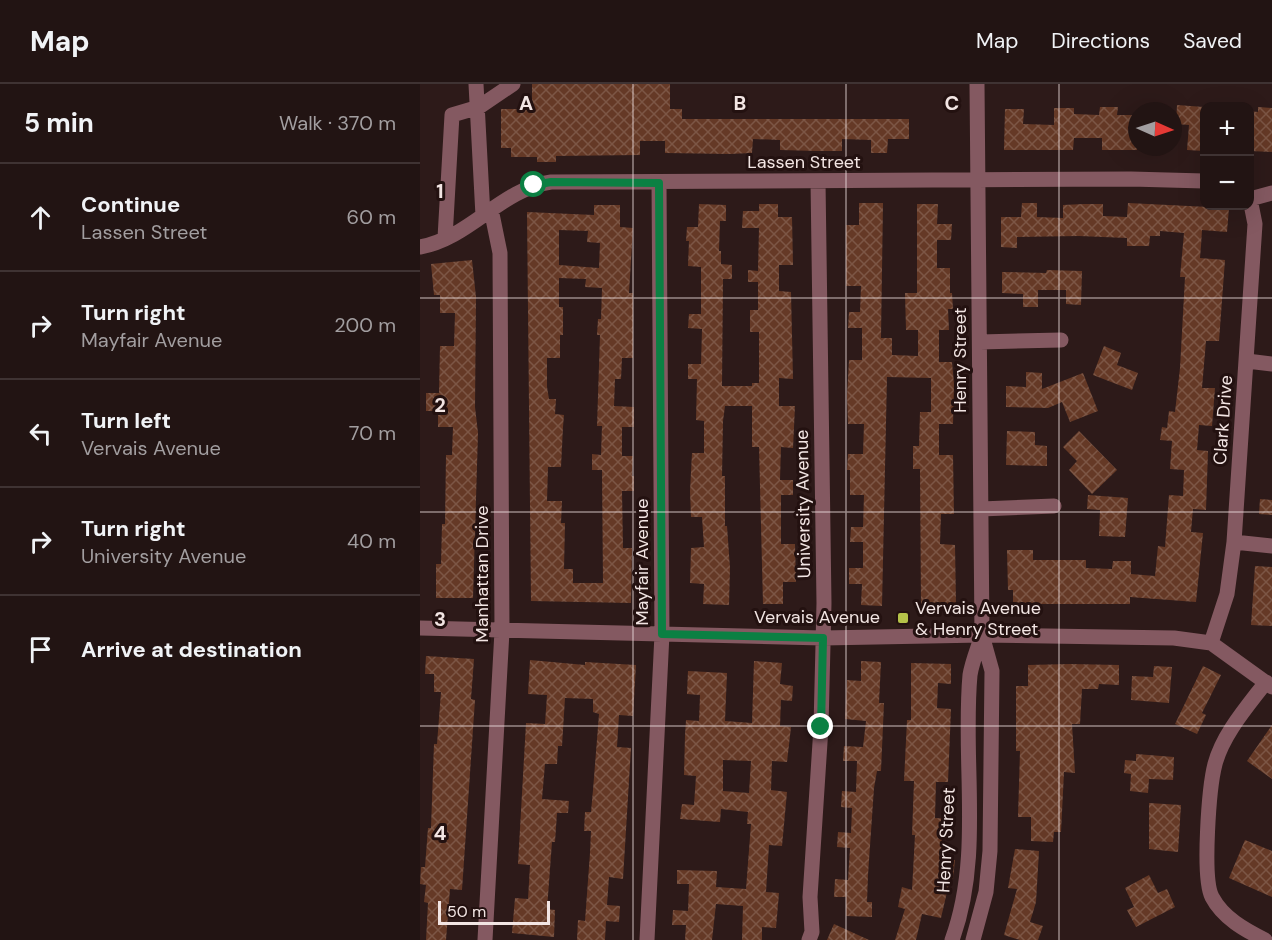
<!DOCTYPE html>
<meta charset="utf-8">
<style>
body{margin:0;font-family:"DM Sans",sans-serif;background:#2a1d1c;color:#f1f3f6}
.controls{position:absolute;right:18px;top:18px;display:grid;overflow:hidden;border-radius:12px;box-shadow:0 6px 24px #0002}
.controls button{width:54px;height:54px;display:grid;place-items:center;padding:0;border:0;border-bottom:2px solid #3f3333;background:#221413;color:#f1f3f6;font:30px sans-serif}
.compass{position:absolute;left:708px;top:18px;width:54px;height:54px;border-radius:50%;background:#221413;box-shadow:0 6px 24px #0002;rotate:93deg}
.scale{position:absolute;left:18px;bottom:15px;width:112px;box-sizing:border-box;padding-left:6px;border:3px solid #f2e5e3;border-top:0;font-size:16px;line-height:21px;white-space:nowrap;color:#f2e5e3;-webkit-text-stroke:4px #231110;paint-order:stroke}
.stop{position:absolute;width:18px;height:18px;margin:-14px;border:4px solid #0b8043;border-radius:50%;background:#fff}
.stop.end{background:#0b8043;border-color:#fff;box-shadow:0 2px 6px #0008}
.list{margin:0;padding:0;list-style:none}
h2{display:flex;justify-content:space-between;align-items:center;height:78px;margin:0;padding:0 24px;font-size:26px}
h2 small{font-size:20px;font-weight:400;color:#a29ea0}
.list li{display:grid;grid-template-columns:39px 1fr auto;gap:18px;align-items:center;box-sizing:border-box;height:108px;padding:0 24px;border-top:2px solid #3f3333}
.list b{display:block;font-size:22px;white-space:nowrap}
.list p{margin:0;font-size:20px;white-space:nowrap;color:#a29ea0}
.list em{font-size:20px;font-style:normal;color:#a29ea0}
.icon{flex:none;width:33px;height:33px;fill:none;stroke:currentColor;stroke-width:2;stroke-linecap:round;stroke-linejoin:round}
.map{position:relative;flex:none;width:852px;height:856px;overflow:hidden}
header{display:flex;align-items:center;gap:36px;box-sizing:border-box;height:84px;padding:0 30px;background:#221413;border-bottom:2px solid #3f3333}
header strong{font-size:28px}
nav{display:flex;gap:33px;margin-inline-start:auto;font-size:21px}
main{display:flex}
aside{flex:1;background:#221413}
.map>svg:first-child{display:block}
.building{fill:url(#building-cross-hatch);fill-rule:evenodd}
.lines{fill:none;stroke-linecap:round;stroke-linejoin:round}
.minor{stroke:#845961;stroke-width:15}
.route{stroke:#0b8043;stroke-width:8}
.grid{fill:none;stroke:#f2e5e3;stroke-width:1.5;stroke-opacity:0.55}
.poi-dot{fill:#b5c249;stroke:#231110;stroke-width:2}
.labels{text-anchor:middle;stroke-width:6;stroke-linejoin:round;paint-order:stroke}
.street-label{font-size:18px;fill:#f2e5e3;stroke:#231110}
.poi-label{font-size:18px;fill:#f2e5e3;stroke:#231110;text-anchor:start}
.grid-label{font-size:20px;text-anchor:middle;font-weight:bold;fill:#f2e5e3;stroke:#231110;stroke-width:6;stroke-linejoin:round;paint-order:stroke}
</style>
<header>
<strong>Map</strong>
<nav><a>Map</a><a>Directions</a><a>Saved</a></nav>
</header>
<main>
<aside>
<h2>5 min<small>Walk · 370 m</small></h2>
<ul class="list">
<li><svg class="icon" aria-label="ahead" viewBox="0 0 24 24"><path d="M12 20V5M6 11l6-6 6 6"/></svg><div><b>Continue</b><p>Lassen Street</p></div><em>60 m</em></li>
<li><svg class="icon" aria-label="right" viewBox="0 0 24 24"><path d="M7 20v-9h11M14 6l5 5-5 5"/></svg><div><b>Turn right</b><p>Mayfair Avenue</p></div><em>200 m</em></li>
<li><svg class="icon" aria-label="left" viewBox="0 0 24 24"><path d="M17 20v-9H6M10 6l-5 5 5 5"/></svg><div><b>Turn left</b><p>Vervais Avenue</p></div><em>70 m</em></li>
<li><svg class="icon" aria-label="right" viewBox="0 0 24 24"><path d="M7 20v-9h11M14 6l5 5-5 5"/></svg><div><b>Turn right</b><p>University Avenue</p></div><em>40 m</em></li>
<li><svg class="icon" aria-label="arrive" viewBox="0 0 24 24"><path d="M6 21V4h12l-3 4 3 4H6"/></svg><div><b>Arrive at destination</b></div></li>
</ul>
</aside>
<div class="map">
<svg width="852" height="856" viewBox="0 0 852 856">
<defs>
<pattern id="building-cross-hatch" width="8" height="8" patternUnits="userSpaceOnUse" patternTransform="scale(1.5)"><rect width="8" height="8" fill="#653926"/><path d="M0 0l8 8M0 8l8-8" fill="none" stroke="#7c5645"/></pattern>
</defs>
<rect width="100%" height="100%" fill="#2d1a19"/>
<path class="building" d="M 112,0 L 250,0 L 250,25 L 262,25 L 262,35 L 489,35 L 489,55 L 468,55 L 467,69 L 451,69 L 451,56 L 422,55 L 422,67 L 396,67 L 360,66 L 360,56 L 333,55 L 332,69 L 309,70 L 245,69 L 245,57 L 220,57 L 220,71 L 136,72 L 136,78 L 117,78 L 117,73 L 91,73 L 91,64 L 81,64 L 81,25 L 112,25 Z
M 757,21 L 784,23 L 784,67 L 767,66 L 769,41 L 756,40 Z
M 680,23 L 698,23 L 697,31 L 717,31 L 717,66 L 682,66 L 682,54 L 654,54 L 653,66 L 584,66 L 585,25 L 604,25 L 603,40 L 634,41 L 634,24 L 654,24 L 654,30 L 679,31 Z
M 838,23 L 852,24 L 852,68 L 830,67 L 830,27 L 838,28 Z
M 439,119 L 463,119 L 461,254 L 472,254 L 472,271 L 498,272 L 498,246 L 486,246 L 485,209 L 497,209 L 497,120 L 518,120 L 517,140 L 532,140 L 531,156 L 517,156 L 517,184 L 530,184 L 530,209 L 532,209 L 533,225 L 528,225 L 529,246 L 519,246 L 519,278 L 532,278 L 534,300 L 533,340 L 519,340 L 519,371 L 533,371 L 534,430 L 521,430 L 520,460 L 535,461 L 536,521 L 501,521 L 500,385 L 493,385 L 493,362 L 499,362 L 500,328 L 511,328 L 511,294 L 467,293 L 462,522 L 441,521 L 442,500 L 429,500 L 429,484 L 443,484 L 443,458 L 430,458 L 431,443 L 443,443 L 444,411 L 430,411 L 430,386 L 427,386 L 428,370 L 443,370 L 444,340 L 428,340 L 427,312 L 429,276 L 442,276 L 442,244 L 428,244 L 429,228 L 440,228 L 441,202 L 426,202 L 426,141 L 439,141 Z
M 602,119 L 617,119 L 617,133 L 643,134 L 643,121 L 663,120 L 683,120 L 683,132 L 707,133 L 708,119 L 809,124 L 807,148 L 782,146 L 781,162 L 780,174 L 805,176 L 799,257 L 786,257 L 782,304 L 795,304 L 792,342 L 779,341 L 777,366 L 788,367 L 786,426 L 773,425 L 771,448 L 783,449 L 776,518 L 710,513 L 710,520 L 593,520 L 593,506 L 588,506 L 587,466 L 613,466 L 613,476 L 666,476 L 666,484 L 692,485 L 693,477 L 711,477 L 711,490 L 735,492 L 738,462 L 745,463 L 749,411 L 763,412 L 764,386 L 750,385 L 752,357 L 740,356 L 742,343 L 747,344 L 749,327 L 755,328 L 760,284 L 765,193 L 760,193 L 764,149 L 740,147 L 740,152 L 730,152 L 729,162 L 707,162 L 707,154 L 659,152 L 597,153 L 597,164 L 581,163 L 581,133 L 601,133 Z
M 279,120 L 306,121 L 306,137 L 300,137 L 299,167 L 301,167 L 301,180 L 312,181 L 312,195 L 303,195 L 302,302 L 332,302 L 332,299 L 339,299 L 339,248 L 330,248 L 330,226 L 338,226 L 338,198 L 328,198 L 328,186 L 338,187 L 339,144 L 322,144 L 323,127 L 339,127 L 339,120 L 358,120 L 358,133 L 372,133 L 373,181 L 359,181 L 359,207 L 371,208 L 373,295 L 359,294 L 359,322 L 375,322 L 373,364 L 361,363 L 360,396 L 373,396 L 373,411 L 361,411 L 361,460 L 375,460 L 376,498 L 363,498 L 363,520 L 343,520 L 339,363 L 332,363 L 332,322 L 305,322 L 303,337 L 302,392 L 305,392 L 305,442 L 307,442 L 310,484 L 309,521 L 283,520 L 284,500 L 270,499 L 271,464 L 284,463 L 282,433 L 271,433 L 270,407 L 272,369 L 284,369 L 284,337 L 276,336 L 277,295 L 268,295 L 268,280 L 281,280 L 282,245 L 268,244 L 269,230 L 281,230 L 281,183 L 268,182 L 269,157 L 266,157 L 267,143 L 278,143 Z
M 174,121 L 200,121 L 200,143 L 213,144 L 209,209 L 213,209 L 213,274 L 202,274 L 201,295 L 195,295 L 194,322 L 214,323 L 214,343 L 202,343 L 202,372 L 213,372 L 212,392 L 214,392 L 214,407 L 202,407 L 203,464 L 212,464 L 211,519 L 111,517 L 107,128 L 174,131 ZM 139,146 L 168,147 L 167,158 L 180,159 L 179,184 L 139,181 ZM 139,194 L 166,195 L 165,203 L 182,204 L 181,235 L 178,235 L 177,251 L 180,251 L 177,342 L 182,342 L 181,371 L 172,370 L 172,386 L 182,386 L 183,499 L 153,499 L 153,485 L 144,485 L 145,439 L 141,439 L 142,417 L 127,417 L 128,383 L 141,383 L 143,343 L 144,331 L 135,330 L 136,315 L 129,315 L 127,303 L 127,274 L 140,274 L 140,251 L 143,251 L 143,223 L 139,223 Z
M 52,176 L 56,213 L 55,323 L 58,349 L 53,514 L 16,514 L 16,480 L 21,480 L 22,440 L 25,440 L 26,371 L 32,371 L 33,343 L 18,343 L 18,327 L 6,327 L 6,309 L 19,309 L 20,262 L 34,262 L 35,229 L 20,229 L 20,211 L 14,211 L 11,180 Z
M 627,186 L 662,187 L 661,221 L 646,220 L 646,206 L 618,206 L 618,223 L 603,223 L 603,210 L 582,209 L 582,188 L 626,189 Z
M 684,262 L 701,269 L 697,281 L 718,289 L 712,306 L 673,291 Z
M 606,288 L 622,289 L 622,305 L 663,289 L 678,327 L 650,338 L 642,318 L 628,324 L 586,323 L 586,302 L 606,303 Z
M 587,347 L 615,348 L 615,361 L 627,362 L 627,382 L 586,381 Z
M 659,347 L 697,386 L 672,410 L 649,386 L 657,377 L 643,363 Z
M 668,411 L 708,414 L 705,453 L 679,452 L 680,426 L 667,425 Z
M 840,415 L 852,416 L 852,431 L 839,430 Z
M 835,482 L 852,483 L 852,542 L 831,541 Z
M 6,572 L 54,575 L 51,615 L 55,616 L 42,806 L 30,805 L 26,856 L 6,856 L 8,819 L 4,818 L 6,801 L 0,800 L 1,783 L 5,783 L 8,744 L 11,744 L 14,660 L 17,660 L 21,608 L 14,608 L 14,590 L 5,590 Z
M 110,576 L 165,581 L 165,578 L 216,581 L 213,632 L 199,631 L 197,663 L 211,664 L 203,795 L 189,793 L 187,821 L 200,822 L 199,838 L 186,837 L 185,856 L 157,856 L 158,836 L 165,837 L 170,769 L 171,747 L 164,747 L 165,728 L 171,728 L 173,706 L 179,630 L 173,628 L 173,615 L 145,614 L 142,662 L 138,662 L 137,680 L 125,680 L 122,715 L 149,717 L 148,729 L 137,729 L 135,758 L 132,758 L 127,825 L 135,826 L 134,853 L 92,849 L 95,814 L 108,815 L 110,781 L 98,780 L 106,639 L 125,640 L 127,611 L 108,610 Z
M 334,577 L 362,579 L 360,600 L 373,602 L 372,617 L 361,616 L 360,642 L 371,643 L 367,678 L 352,677 L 351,706 L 367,708 L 362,762 L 349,761 L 346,808 L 359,809 L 356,844 L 342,843 L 342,856 L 322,856 L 323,822 L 296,820 L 292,856 L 265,856 L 266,841 L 252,841 L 253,826 L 268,827 L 269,800 L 257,800 L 257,786 L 297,787 L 296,803 L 326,805 L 331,740 L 327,740 L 328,728 L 301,725 L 300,738 L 260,735 L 262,720 L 274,721 L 276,692 L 264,691 L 265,651 L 266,636 L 279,637 L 280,611 L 267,610 L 268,587 L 307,589 L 305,637 L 332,639 ZM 303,676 L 331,677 L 329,709 L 303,707 Z
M 441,577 L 461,578 L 459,619 L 464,619 L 461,687 L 457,687 L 454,704 L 448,791 L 447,818 L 452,818 L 452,833 L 426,832 L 426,813 L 414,813 L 415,795 L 428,796 L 430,764 L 417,763 L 418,748 L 431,749 L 432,724 L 421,723 L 422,707 L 436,708 L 437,677 L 423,677 L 424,662 L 443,663 L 446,637 L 425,635 L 427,596 L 441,597 Z
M 491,579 L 531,580 L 531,600 L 518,599 L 517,624 L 531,625 L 528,698 L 516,698 L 515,734 L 531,735 L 530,752 L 522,752 L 521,775 L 535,776 L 533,795 L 530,795 L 521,834 L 502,830 L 496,856 L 475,856 L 485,825 L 478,823 L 482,803 L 492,806 L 495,751 L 492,751 L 494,697 L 484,697 L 487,636 L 491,636 Z
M 650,580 L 699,581 L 699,601 L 679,600 L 678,605 L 662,605 L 660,640 L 652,640 L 655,689 L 644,688 L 641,748 L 634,748 L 633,758 L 611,757 L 611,733 L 598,733 L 600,667 L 596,667 L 596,602 L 608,602 L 608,581 Z
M 734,582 L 752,583 L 749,619 L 711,616 L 712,592 L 733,593 Z
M 783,582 L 801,591 L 782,629 L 786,631 L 777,650 L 755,640 Z
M 852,641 L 852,695 L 827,677 Z
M 716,670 L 754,673 L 753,696 L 729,695 L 728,709 L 710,707 L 711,690 L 704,689 L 705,676 L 716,677 Z
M 729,719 L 761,721 L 758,768 L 729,765 Z
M 825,756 L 852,767 L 852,813 L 809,794 Z
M 595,765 L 619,767 L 616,818 L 610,838 L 623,842 L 618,856 L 600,856 L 584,851 L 597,805 L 588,804 Z
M 729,791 L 738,809 L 747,805 L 755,823 L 716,843 L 707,826 L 714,823 L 705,804 Z
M 414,840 L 449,856 L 407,856 Z"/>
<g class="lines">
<path class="minor" d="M 56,0 L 63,132
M 830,115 L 852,109
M 25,154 L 32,31 L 59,23 L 93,0
M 0,163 C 50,154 81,105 131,98 L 711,95 L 784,97
M 560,258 L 641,256
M 827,277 L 852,280
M 561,425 L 634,422
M 814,458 L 852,462
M 0,544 L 403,554 L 562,551 L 754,554 L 791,559 L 852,603
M 791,559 L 807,510 L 814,458 L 835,140 L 830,115
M 65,856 L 82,547 L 80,169 L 71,125
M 227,856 L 242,550 L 239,99
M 389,856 L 392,848 L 390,813 L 401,643 L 404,519 L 398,97
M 532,856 C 563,772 542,678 550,591 C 552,578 558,564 562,551
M 553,856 L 566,808 L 570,767 L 572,587 L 562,551 L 557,0
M 845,856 C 825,846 803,834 792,813 C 782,794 789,703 795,680 C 803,650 827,623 846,598"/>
</g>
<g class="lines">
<path class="route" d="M 114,101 L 131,98 L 239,99 L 242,550 L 403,554 L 401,643"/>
</g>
<path class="grid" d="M 213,0 L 213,856M 426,0 L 426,856M 639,0 L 639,856M 0,214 L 852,214M 0,428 L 852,428M 0,642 L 852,642"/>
<rect class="poi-dot" x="477" y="528" width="12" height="12" rx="3"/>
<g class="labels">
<g class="street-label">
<text x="384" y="84">Lassen Street</text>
<text transform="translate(540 276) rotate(-90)" y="6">Henry Street</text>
<text transform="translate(803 336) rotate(-86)" y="6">Clark Drive</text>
<text transform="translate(383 420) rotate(-91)" y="6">University Avenue</text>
<text transform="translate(222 478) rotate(-90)" y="6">Mayfair Avenue</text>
<text transform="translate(62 490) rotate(-90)" y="6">Manhattan Drive</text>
<text x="397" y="539">Vervais Avenue</text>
<text transform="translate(526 756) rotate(-87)" y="6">Henry Street</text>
</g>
<g class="poi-label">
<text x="495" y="530">Vervais Avenue<tspan x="495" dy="21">&amp; Henry Street</tspan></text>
</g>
</g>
<g class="grid-label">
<text x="106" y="26">A</text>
<text x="320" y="26">B</text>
<text x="532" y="26">C</text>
<text x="20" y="114">1</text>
<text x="20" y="328">2</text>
<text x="20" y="542">3</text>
<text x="20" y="756">4</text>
</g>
</svg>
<div class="controls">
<button>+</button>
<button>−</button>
</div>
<svg class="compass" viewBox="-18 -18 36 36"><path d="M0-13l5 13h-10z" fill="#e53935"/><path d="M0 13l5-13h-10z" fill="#a29ea0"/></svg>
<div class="scale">50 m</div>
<div class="stop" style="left:114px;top:101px"></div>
<div class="stop end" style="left:401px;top:643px"></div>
</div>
</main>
